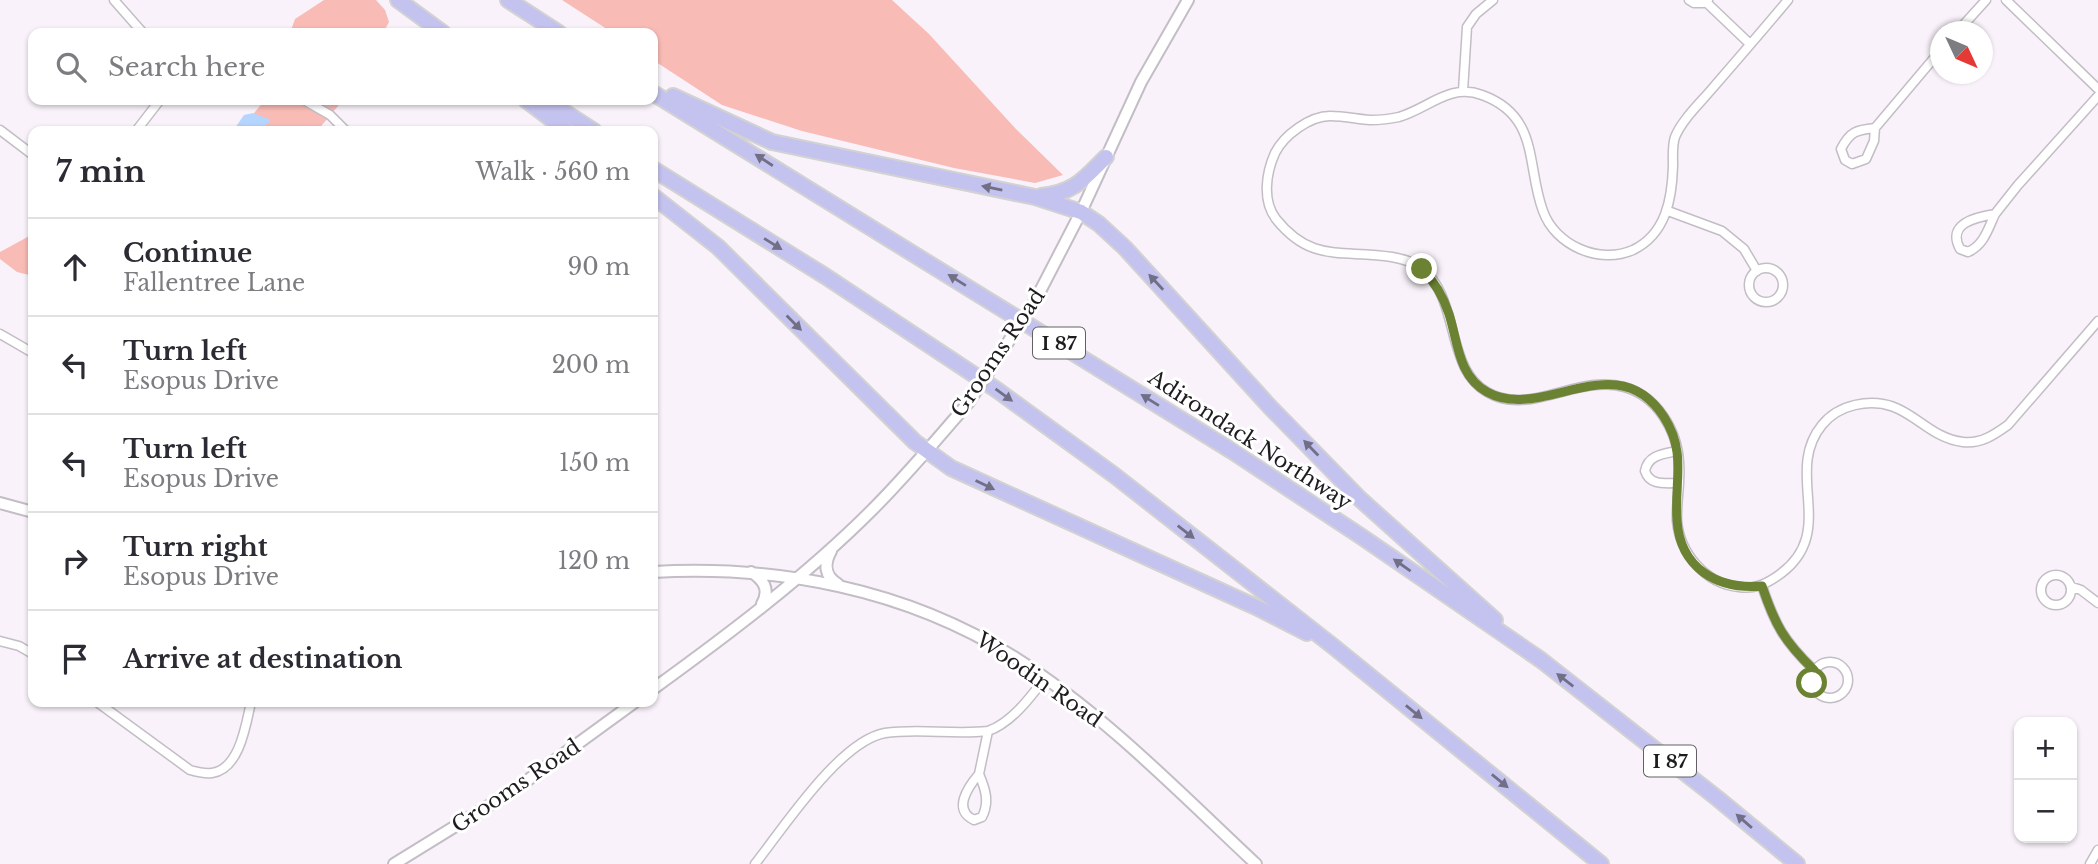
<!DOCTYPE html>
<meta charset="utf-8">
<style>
body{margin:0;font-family:"Libre Baskerville",serif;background:#f7f7f7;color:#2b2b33}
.controls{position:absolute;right:21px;bottom:21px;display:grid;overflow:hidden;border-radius:14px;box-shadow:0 2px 5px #0004}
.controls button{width:63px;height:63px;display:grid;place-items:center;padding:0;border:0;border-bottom:2px solid #e1e1e2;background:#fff;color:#2b2b33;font:35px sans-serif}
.compass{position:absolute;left:1930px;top:21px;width:63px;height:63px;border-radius:50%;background:#fff;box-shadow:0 2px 5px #0004;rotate:134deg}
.stop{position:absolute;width:21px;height:21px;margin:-16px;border:5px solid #6b8233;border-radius:50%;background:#fff}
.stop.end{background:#6b8233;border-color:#fff;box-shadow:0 2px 7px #0008}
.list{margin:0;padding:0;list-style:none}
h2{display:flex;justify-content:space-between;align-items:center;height:91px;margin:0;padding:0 28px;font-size:30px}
h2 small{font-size:23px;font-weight:400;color:#7c7c81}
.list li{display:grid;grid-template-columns:46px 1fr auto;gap:21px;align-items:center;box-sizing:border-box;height:98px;padding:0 28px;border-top:2px solid #e1e1e2}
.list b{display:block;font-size:26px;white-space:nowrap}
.list p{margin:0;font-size:23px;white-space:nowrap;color:#7c7c81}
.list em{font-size:23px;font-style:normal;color:#7c7c81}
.icon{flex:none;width:38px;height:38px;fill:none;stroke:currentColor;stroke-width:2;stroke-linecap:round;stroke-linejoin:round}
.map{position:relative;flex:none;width:2098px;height:864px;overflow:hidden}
.search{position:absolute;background:#fff;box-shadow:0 2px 5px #0004;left:28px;top:28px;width:630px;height:77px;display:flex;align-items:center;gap:18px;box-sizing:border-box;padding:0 24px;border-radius:14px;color:#7c7c81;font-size:26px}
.panel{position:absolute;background:#fff;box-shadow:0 2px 5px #0004;left:28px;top:126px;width:630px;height:581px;border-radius:14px}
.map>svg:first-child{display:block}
.green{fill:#f9bbb5}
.water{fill:#b5d5fe}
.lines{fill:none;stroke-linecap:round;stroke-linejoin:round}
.street-casing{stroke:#c3bdc5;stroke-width:11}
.secondary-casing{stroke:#c3bdc5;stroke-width:14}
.highway-casing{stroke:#d2d2d2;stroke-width:18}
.street{stroke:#fff;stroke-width:8}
.secondary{stroke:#fff;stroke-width:10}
.highway{stroke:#c4c2ee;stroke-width:14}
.secondary-bridge-casing{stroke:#c3bdc5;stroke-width:14;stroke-linecap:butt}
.secondary-bridge{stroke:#fff;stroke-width:10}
.oneway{fill:#716f86}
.route{stroke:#6b8233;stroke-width:9}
.labels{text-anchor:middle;stroke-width:6;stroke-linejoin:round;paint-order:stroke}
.shield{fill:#fff;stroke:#626062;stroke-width:2}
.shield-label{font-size:19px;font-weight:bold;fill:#1e1c1e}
.street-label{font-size:21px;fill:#1e1c1e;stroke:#fff}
</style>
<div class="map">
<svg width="2098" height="864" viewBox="0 0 2098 864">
<rect width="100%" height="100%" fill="#f9f2fa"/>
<path class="green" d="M 324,0 L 376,0 L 385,10 L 389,22 L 383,33 L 290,33 L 295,19 Z
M 562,0 L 892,0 L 929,34 L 1015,128 L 1063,175 L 1035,183 L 954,168 L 802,131 L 722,105 L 653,60 L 653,33 L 613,33 Z
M 265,100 L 343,100 L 317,131 L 239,131 Z
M 33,234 L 33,276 L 17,272 L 0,259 L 0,252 Z"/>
<path class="water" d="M 253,113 L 269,119 L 270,123 L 266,124 L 266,131 L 233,131 L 244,115 Z"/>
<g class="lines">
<defs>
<path id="street" d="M 114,0 L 143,33
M 1689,0 L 1694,3 L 1707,3 L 1708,0
M 1788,0 C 1763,30 1737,60 1711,90 C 1699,104 1682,120 1675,137 C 1672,146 1673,157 1673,166 C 1672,199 1666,234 1633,250 C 1599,265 1555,245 1543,211 C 1526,166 1540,116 1482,95 C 1450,83 1429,108 1399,117 C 1390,119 1379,120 1370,120 C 1357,119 1344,116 1330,116 C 1310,116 1284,135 1275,153 C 1266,173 1262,201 1276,219 C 1312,264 1343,249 1392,257 C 1402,259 1412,261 1420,267 C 1464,299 1441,378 1498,397 C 1539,410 1581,375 1624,387 C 1657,396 1677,430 1679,462 C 1681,482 1676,502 1677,521 C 1680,554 1706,584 1739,587 C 1754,589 1764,585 1776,577 C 1841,534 1782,474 1822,425 C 1830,415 1842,408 1855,405 C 1907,393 1921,437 1963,442 C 1981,444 1994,435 2008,425 L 2098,321
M 2006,0 L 2098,89
M 1707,3 L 1750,44
M 1957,32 L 1986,0
M 1463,91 L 1467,27 L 1476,14 L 1493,0
M 304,100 L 330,115 L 346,131
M 1875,128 L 1874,141 L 1866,159 L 1852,164 L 1845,160 L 1841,149 C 1850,131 1857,130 1875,128 Z
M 1875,128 L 1940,51
M 0,130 L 33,155
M 136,131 L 160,100
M 1668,211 L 1722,231 L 1744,249 L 1757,271
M 1995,214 L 2018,185 L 2098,96
M 1995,214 C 1988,229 1984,245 1968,252 L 1960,249 C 1946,223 1977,217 1995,214 Z
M1749 285a17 17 0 1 1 34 0a17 17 0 1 1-34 0Z
M 0,334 L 33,353
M 1677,451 C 1663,454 1648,455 1645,471 C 1650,486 1665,483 1679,483
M2041 590a15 15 0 1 1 30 0a15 15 0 1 1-30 0Z
M 1762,586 C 1775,625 1784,641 1814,670
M 2072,587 L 2081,590 L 2098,603
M 0,641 L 19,646 L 33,654
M1812 680a18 18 0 1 1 36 0a18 18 0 1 1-36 0Z
M 97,702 L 190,770 C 197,772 204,774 212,773 C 240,769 246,724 251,702
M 979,774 C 985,788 990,802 982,817 L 974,820 C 952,810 968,787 979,774 Z
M 979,774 L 988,731
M 755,864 C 784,827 840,741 885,733 C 919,728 954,735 988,731 C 1011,723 1030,698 1045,678
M 2090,864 L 2098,850"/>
<path id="secondary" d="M 1035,301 L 1081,212 L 1141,82 L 1188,0
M 0,503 L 33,512
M 831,551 C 824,564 824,576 838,584
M 653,572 C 779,565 905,589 1014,657 C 1104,714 1179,792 1256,864
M 751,572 C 764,580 770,590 762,604
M 653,689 C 729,634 806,576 872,510 C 906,476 938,438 969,402
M 394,864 L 514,790 L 635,702"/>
<path id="highway" d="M 398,0 L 443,33
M 508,0 L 559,33
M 653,93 L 1232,451 L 1362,537 L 1541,660 L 1717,798 L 1797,864
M 673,96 L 772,142 L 1035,197 L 1081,212 L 1099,224 L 1125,248 L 1270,407 L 1360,499 L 1495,620
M 526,100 L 567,131
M 546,100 L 594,131
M 653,169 L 825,276 L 997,390 L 1114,475 L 1334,647 L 1601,864
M 653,196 L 718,247 L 915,442 L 951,468 L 1256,607 L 1307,633
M 1041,196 C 1074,193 1084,179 1106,157"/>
</defs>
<use href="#street" class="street-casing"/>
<use href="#secondary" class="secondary-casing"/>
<use href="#highway" class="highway-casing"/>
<use href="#street" class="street"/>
<use href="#secondary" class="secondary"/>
<use href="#highway" class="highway"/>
<defs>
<path id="secondary-bridge" d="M 969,402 L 1035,301"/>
</defs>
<use href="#secondary-bridge" class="secondary-bridge-casing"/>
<use href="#secondary-bridge" class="secondary-bridge"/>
</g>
<defs><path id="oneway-solid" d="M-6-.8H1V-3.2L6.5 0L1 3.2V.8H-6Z" transform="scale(1.75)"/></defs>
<g class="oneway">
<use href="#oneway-solid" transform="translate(764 160) rotate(-147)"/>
<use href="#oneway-solid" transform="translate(992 188) rotate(-169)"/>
<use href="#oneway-solid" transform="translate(773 244) rotate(32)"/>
<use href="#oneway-solid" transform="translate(957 280) rotate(-148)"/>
<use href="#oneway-solid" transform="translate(1156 282) rotate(-133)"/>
<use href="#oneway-solid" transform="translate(794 323) rotate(45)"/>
<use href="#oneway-solid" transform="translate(1004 395) rotate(36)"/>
<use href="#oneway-solid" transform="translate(1150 400) rotate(-148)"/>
<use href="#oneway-solid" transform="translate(1311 448) rotate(-134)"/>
<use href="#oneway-solid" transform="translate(985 485) rotate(26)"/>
<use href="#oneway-solid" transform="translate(1186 532) rotate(38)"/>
<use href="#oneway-solid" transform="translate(1402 565) rotate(-145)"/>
<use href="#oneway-solid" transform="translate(1565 680) rotate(-142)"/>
<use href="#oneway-solid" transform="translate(1414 712) rotate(39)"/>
<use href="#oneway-solid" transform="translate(1500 781) rotate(39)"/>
<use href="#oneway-solid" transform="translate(1744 821) rotate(-139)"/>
</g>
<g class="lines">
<path class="route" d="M 1422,269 C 1435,282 1443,296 1449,314 C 1458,342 1458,376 1487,392 C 1542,423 1616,343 1664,417 C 1687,453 1674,482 1677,520 C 1680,568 1717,590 1762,586 C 1775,625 1784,641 1814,670 L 1812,683"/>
</g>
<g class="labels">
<g class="shield">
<rect x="1033" y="327.5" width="52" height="31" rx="5"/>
<rect x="1644" y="745.5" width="52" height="31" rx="5"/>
</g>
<g class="shield-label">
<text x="1059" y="350">I 87</text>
<text x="1670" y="768">I 87</text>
</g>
<g class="street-label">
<text transform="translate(998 353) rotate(-56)" y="7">Grooms Road</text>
<text transform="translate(1250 440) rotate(33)" y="7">Adirondack Northway</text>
<text transform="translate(1039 680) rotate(35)" y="7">Woodin Road</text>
<text transform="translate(516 786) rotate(-34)" y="7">Grooms Road</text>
</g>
</g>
</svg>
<div class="controls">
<button>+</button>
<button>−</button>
</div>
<svg class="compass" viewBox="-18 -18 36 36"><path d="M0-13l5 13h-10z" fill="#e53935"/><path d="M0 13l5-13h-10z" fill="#7c7c81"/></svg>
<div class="stop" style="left:1812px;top:683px"></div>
<div class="stop end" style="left:1422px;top:269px"></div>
<div class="search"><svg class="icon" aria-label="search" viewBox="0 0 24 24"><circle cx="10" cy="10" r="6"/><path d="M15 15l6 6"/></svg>Search here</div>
<section class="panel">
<h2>7 min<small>Walk · 560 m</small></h2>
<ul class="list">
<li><svg class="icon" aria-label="ahead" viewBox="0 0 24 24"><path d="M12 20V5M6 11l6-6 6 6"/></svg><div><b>Continue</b><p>Fallentree Lane</p></div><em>90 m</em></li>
<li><svg class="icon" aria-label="left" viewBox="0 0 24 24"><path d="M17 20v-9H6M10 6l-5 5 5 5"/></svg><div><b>Turn left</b><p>Esopus Drive</p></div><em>200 m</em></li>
<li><svg class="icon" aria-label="left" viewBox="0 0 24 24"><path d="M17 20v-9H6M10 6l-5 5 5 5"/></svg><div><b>Turn left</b><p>Esopus Drive</p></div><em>150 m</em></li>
<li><svg class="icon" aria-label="right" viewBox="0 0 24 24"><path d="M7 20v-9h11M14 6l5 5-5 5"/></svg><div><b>Turn right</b><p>Esopus Drive</p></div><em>120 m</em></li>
<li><svg class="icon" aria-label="arrive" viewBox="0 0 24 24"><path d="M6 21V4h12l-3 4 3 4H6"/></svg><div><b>Arrive at destination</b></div></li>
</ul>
</section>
</div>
